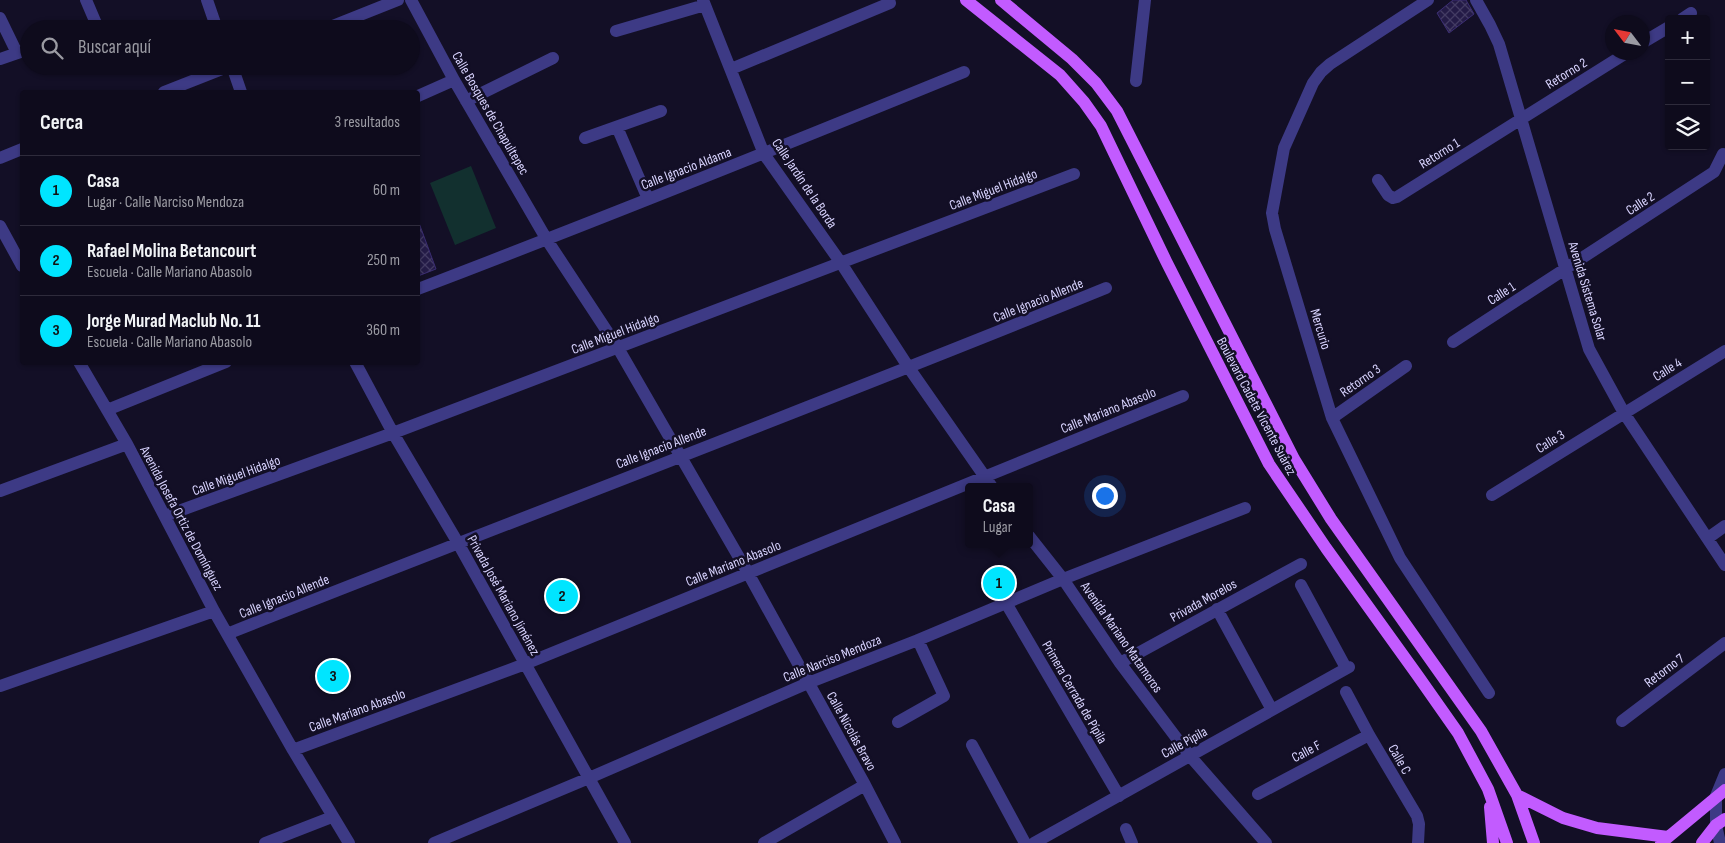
<!DOCTYPE html>
<html lang="es">
<meta charset="utf-8">
<style>
body{margin:0;font-family:"Sofia Sans Condensed",sans-serif;background:#1c1929;color:#f1f3f6}
.controls{position:absolute;right:15px;top:15px;display:grid;overflow:hidden;border-radius:5px;box-shadow:0 1px 4px #0004}
.controls button{width:45px;height:45px;display:grid;place-items:center;padding:0;border:0;border-bottom:1px solid #2e2b3b;background:#0e0b1c;color:#f1f3f6;font:25px sans-serif}
.compass{position:absolute;left:1605px;top:15px;width:45px;height:45px;border-radius:50%;background:#0e0b1c;box-shadow:0 1px 4px #0004;rotate:302deg}
.you{position:absolute;left:1104px;top:495px;width:18px;height:18px;margin:-12px;border:4px solid #fff;border-radius:50%;background:#1a73e8;box-shadow:0 0 0 8px #1a73e833}
.badge{display:grid;place-items:center;width:32px;height:32px;border-radius:50%;background:#00e5ff;color:#111;font-size:16px;font-weight:700}
.pin{position:absolute;translate:-50% -50%;border:2px solid #fff;box-shadow:0 1px 5px #0006}
.popup{position:absolute;left:965px;top:483px;width:68px;height:65px;box-sizing:border-box;display:grid;place-content:center;border-radius:5px;background:#0e0b1c;filter:drop-shadow(0 1px 4px #0005);font-size:16px;white-space:nowrap;color:#9b9ba3}
.popup b{font-size:19px;color:#f1f3f6}
.popup::after{content:'';position:absolute;left:50%;top:100%;margin-left:-10px;border:10px solid transparent;border-top-color:#0e0b1c}
.list{margin:0;padding:0;list-style:none}
h2{display:flex;justify-content:space-between;align-items:center;height:65px;margin:0;padding:0 20px;font-size:21px}
h2 small{font-size:16px;font-weight:400;color:#9b9ba3}
.list li{display:grid;grid-template-columns:32px 1fr auto;gap:15px;align-items:center;box-sizing:border-box;height:70px;padding:0 20px;border-top:1px solid #2e2b3b}
.list b{display:block;font-size:19px;white-space:nowrap}
.list p{margin:0;font-size:16px;white-space:nowrap;color:#9b9ba3}
.list em{font-size:16px;font-style:normal;color:#9b9ba3}
.icon{flex:none;width:28px;height:28px;fill:none;stroke:currentColor;stroke-width:2;stroke-linecap:round;stroke-linejoin:round}
.map{position:relative;flex:none;width:1725px;height:843px;overflow:hidden}
.search{position:absolute;background:#0e0b1c;box-shadow:0 1px 4px #0004;left:20px;top:20px;width:400px;height:55px;display:flex;align-items:center;gap:12px;box-sizing:border-box;padding:0 18px;border-radius:28px;color:#9b9ba3;font-size:19px}
.panel{position:absolute;background:#0e0b1c;box-shadow:0 1px 4px #0004;left:20px;top:90px;width:400px;height:275px;border-radius:5px}
.map>svg:first-child{display:block}
.pitch{fill:#12302f}
.building{fill:url(#building-cross-hatch);stroke:#3b2d73}
.lines{fill:none;stroke-linecap:round;stroke-linejoin:round}
.minor{stroke:#3d3a85;stroke-width:12}
.tertiary{stroke:#3d3a85;stroke-width:12}
.primary{stroke:#c25bff;stroke-width:12}
.labels{text-anchor:middle;stroke-width:5;stroke-linejoin:round;paint-order:stroke}
.street-label{font-size:14px;fill:#d9d4ff;stroke:#130f26}
</style>
<div class="map">
<svg width="1725" height="843" viewBox="0 0 1725 843">
<defs>
<pattern id="building-cross-hatch" width="8" height="8" patternUnits="userSpaceOnUse" patternTransform="scale(1.25)"><rect width="8" height="8" fill="#241b47"/><path d="M0 0l8 8M0 8l8-8" fill="none" stroke="#433b63"/></pattern>
</defs>
<rect width="100%" height="100%" fill="#130f26"/>
<path class="pitch" d="M 471,166 L 496,228 L 455,245 L 430,183 Z"/>
<path class="building" d="M 1453,0 L 1466,0 L 1474,14 L 1449,33 L 1437,13 Z
M 419,223 L 436,269 L 418,276 L 418,224 Z
M 1004,575 L 1009,585 L 991,592 L 989,582 Z"/>
<g class="lines">
<path class="minor" d="M 86,0 L 98,28
M 207,0 L 217,29
M 411,0 L 454,80 L 547,240 L 618,348 L 748,573 L 865,785 L 895,843
M 703,0 L 764,154 L 841,263 L 909,368 L 992,487
M 1428,0 L 1330,64 L 1321,72 L 1313,83 L 1284,148 L 1272,213 L 1275,229 L 1332,418 L 1400,558 L 1489,693
M 1476,0 L 1490,25 L 1499,44 L 1589,349 L 1624,413 L 1725,565
M 0,18 L 17,53
M 1682,19 L 1691,13
M 325,29 L 398,0
M 616,31 L 705,5
M 1642,43 L 1669,27
M 0,59 L 29,49
M 232,66 L 241,92
M 731,69 L 890,3
M 1136,81 L 1145,0
M 164,92 L 230,66
M 418,96 L 454,80
M 466,101 L 553,58
M 617,127 L 648,199
M 585,138 L 661,111
M 0,158 L 22,149
M 1378,180 L 1388,195 L 1393,198 L 1397,197 L 1628,52
M 0,226 L 22,266
M 418,289 C 601,219 783,146 964,72
M 1453,342 L 1714,172 L 1723,154
M 79,362 L 127,444 L 214,611 L 293,750 L 349,843
M 355,362 L 393,433 L 458,543 L 625,843
M 107,410 L 226,362
M 1332,418 L 1406,366
M 0,491 L 127,444
M 1492,495 L 1725,351
M 165,516 L 393,433 L 1074,174
M 1029,536 L 1063,579 L 1120,663 L 1190,756 L 1266,843
M 1708,538 L 1725,526
M 1301,585 L 1346,668
M 1006,603 L 1119,796
M 1217,609 L 1272,710
M 227,634 C 520,518 814,407 1106,288
M 1120,663 L 1301,564
M 0,686 L 214,611
M 1346,692 L 1369,735 L 1417,816 L 1419,824 L 1418,843
M 1622,721 L 1725,643
M 898,722 L 944,696 L 918,640
M 972,745 L 1025,843
M 293,750 L 525,664 L 1183,396
M 1258,794 L 1369,735
M 1716,825 L 1720,843
M 1126,829 L 1132,843
M 265,843 L 332,817
M 434,843 L 589,778 L 808,683 L 918,640 L 1063,579 L 1245,508
M 764,843 L 865,785
M 1034,843 L 1349,667"/>
<path class="tertiary" d="M 1716,825 L 1716,796 L 1725,774"/>
<path class="primary" d="M 966,0 L 1060,75 L 1084,102 L 1101,126 L 1166,261 L 1269,464 L 1326,548 L 1418,676 L 1458,733 L 1488,789 L 1507,843
M 1001,0 L 1072,59 L 1096,83 L 1117,111 L 1294,459 L 1331,519 L 1481,731 L 1517,795 L 1534,843
M 1517,795 L 1563,818 L 1597,828 L 1668,837
M 1490,807 L 1493,843
M 1661,843 L 1725,790
M 1702,843 L 1716,825 L 1725,819"/>
</g>
<g class="labels">
<g class="street-label">
<text transform="translate(1566 73) rotate(-32)" y="5">Retorno 2</text>
<text transform="translate(491 113) rotate(60)" y="5">Calle Bosques de Chapultepec</text>
<text transform="translate(1439 153) rotate(-32)" y="5">Retorno 1</text>
<text transform="translate(686 168) rotate(-21)" y="5">Calle Ignacio Aldama</text>
<text transform="translate(805 183) rotate(56)" y="5">Calle Jardín de la Borda</text>
<text transform="translate(993 189) rotate(-21)" y="5">Calle Miguel Hidalgo</text>
<text transform="translate(1640 203) rotate(-33)" y="5">Calle 2</text>
<text transform="translate(1588 291) rotate(73)" y="5">Avenida Sistema Solar</text>
<text transform="translate(1501 293) rotate(-33)" y="5">Calle 1</text>
<text transform="translate(1038 300) rotate(-22)" y="5">Calle Ignacio Allende</text>
<text transform="translate(1321 329) rotate(73)" y="5">Mercurio</text>
<text transform="translate(615 333) rotate(-21)" y="5">Calle Miguel Hidalgo</text>
<text transform="translate(1667 369) rotate(-32)" y="5">Calle 4</text>
<text transform="translate(1360 380) rotate(-35)" y="5">Retorno 3</text>
<text transform="translate(1257 406) rotate(62)" y="5">Boulevard Cadete Vicente Suárez</text>
<text transform="translate(1108 410) rotate(-22)" y="5">Calle Mariano Abasolo</text>
<text transform="translate(1550 441) rotate(-32)" y="5">Calle 3</text>
<text transform="translate(661 447) rotate(-21)" y="5">Calle Ignacio Allende</text>
<text transform="translate(236 475) rotate(-20)" y="5">Calle Miguel Hidalgo</text>
<text transform="translate(182 518) rotate(62)" y="5">Avenida Josefa Ortiz de Domínguez</text>
<text transform="translate(733 563) rotate(-22)" y="5">Calle Mariano Abasolo</text>
<text transform="translate(504 595) rotate(61)" y="5">Privada José Mariano Jiménez</text>
<text transform="translate(284 596) rotate(-22)" y="5">Calle Ignacio Allende</text>
<text transform="translate(1203 600) rotate(-29)" y="5">Privada Morelos</text>
<text transform="translate(1122 637) rotate(55)" y="5">Avenida Mariano Matamoros</text>
<text transform="translate(832 658) rotate(-22)" y="5">Calle Narciso Mendoza</text>
<text transform="translate(1664 670) rotate(-37)" y="5">Retorno 7</text>
<text transform="translate(1075 692) rotate(60)" y="5">Primera Cerrada de Pípila</text>
<text transform="translate(357 710) rotate(-20)" y="5">Calle Mariano Abasolo</text>
<text transform="translate(852 731) rotate(61)" y="5">Calle Nicolás Bravo</text>
<text transform="translate(1184 742) rotate(-29)" y="5">Calle Pípila</text>
<text transform="translate(1306 751) rotate(-28)" y="5">Calle F</text>
<text transform="translate(1400 759) rotate(60)" y="5">Calle C</text>
</g>
</g>
</svg>
<div class="controls">
<button>+</button>
<button>−</button>
<button><svg class="icon" aria-label="layers" viewBox="0 0 24 24"><path d="M12 4l9 5-9 5-9-5zM3 14l9 5 9-5"/></svg></button>
</div>
<svg class="compass" viewBox="-18 -18 36 36"><path d="M0-13l5 13h-10z" fill="#e53935"/><path d="M0 13l5-13h-10z" fill="#9b9ba3"/></svg>
<div class="you"></div>
<div class="pin badge" style="left:999px;top:583px">1</div>
<div class="popup"><b>Casa</b>Lugar</div>
<div class="pin badge" style="left:562px;top:596px">2</div>
<div class="pin badge" style="left:333px;top:676px">3</div>
<div class="search"><svg class="icon" aria-label="search" viewBox="0 0 24 24"><circle cx="10" cy="10" r="6"/><path d="M15 15l6 6"/></svg>Buscar aquí</div>
<section class="panel">
<h2>Cerca<small>3 resultados</small></h2>
<ul class="list">
<li><span class="badge">1</span><div><b>Casa</b><p>Lugar · Calle Narciso Mendoza</p></div><em>60 m</em></li>
<li><span class="badge">2</span><div><b>Rafael Molina Betancourt</b><p>Escuela · Calle Mariano Abasolo</p></div><em>250 m</em></li>
<li><span class="badge">3</span><div><b>Jorge Murad Maclub No. 11</b><p>Escuela · Calle Mariano Abasolo</p></div><em>360 m</em></li>
</ul>
</section>
</div>
